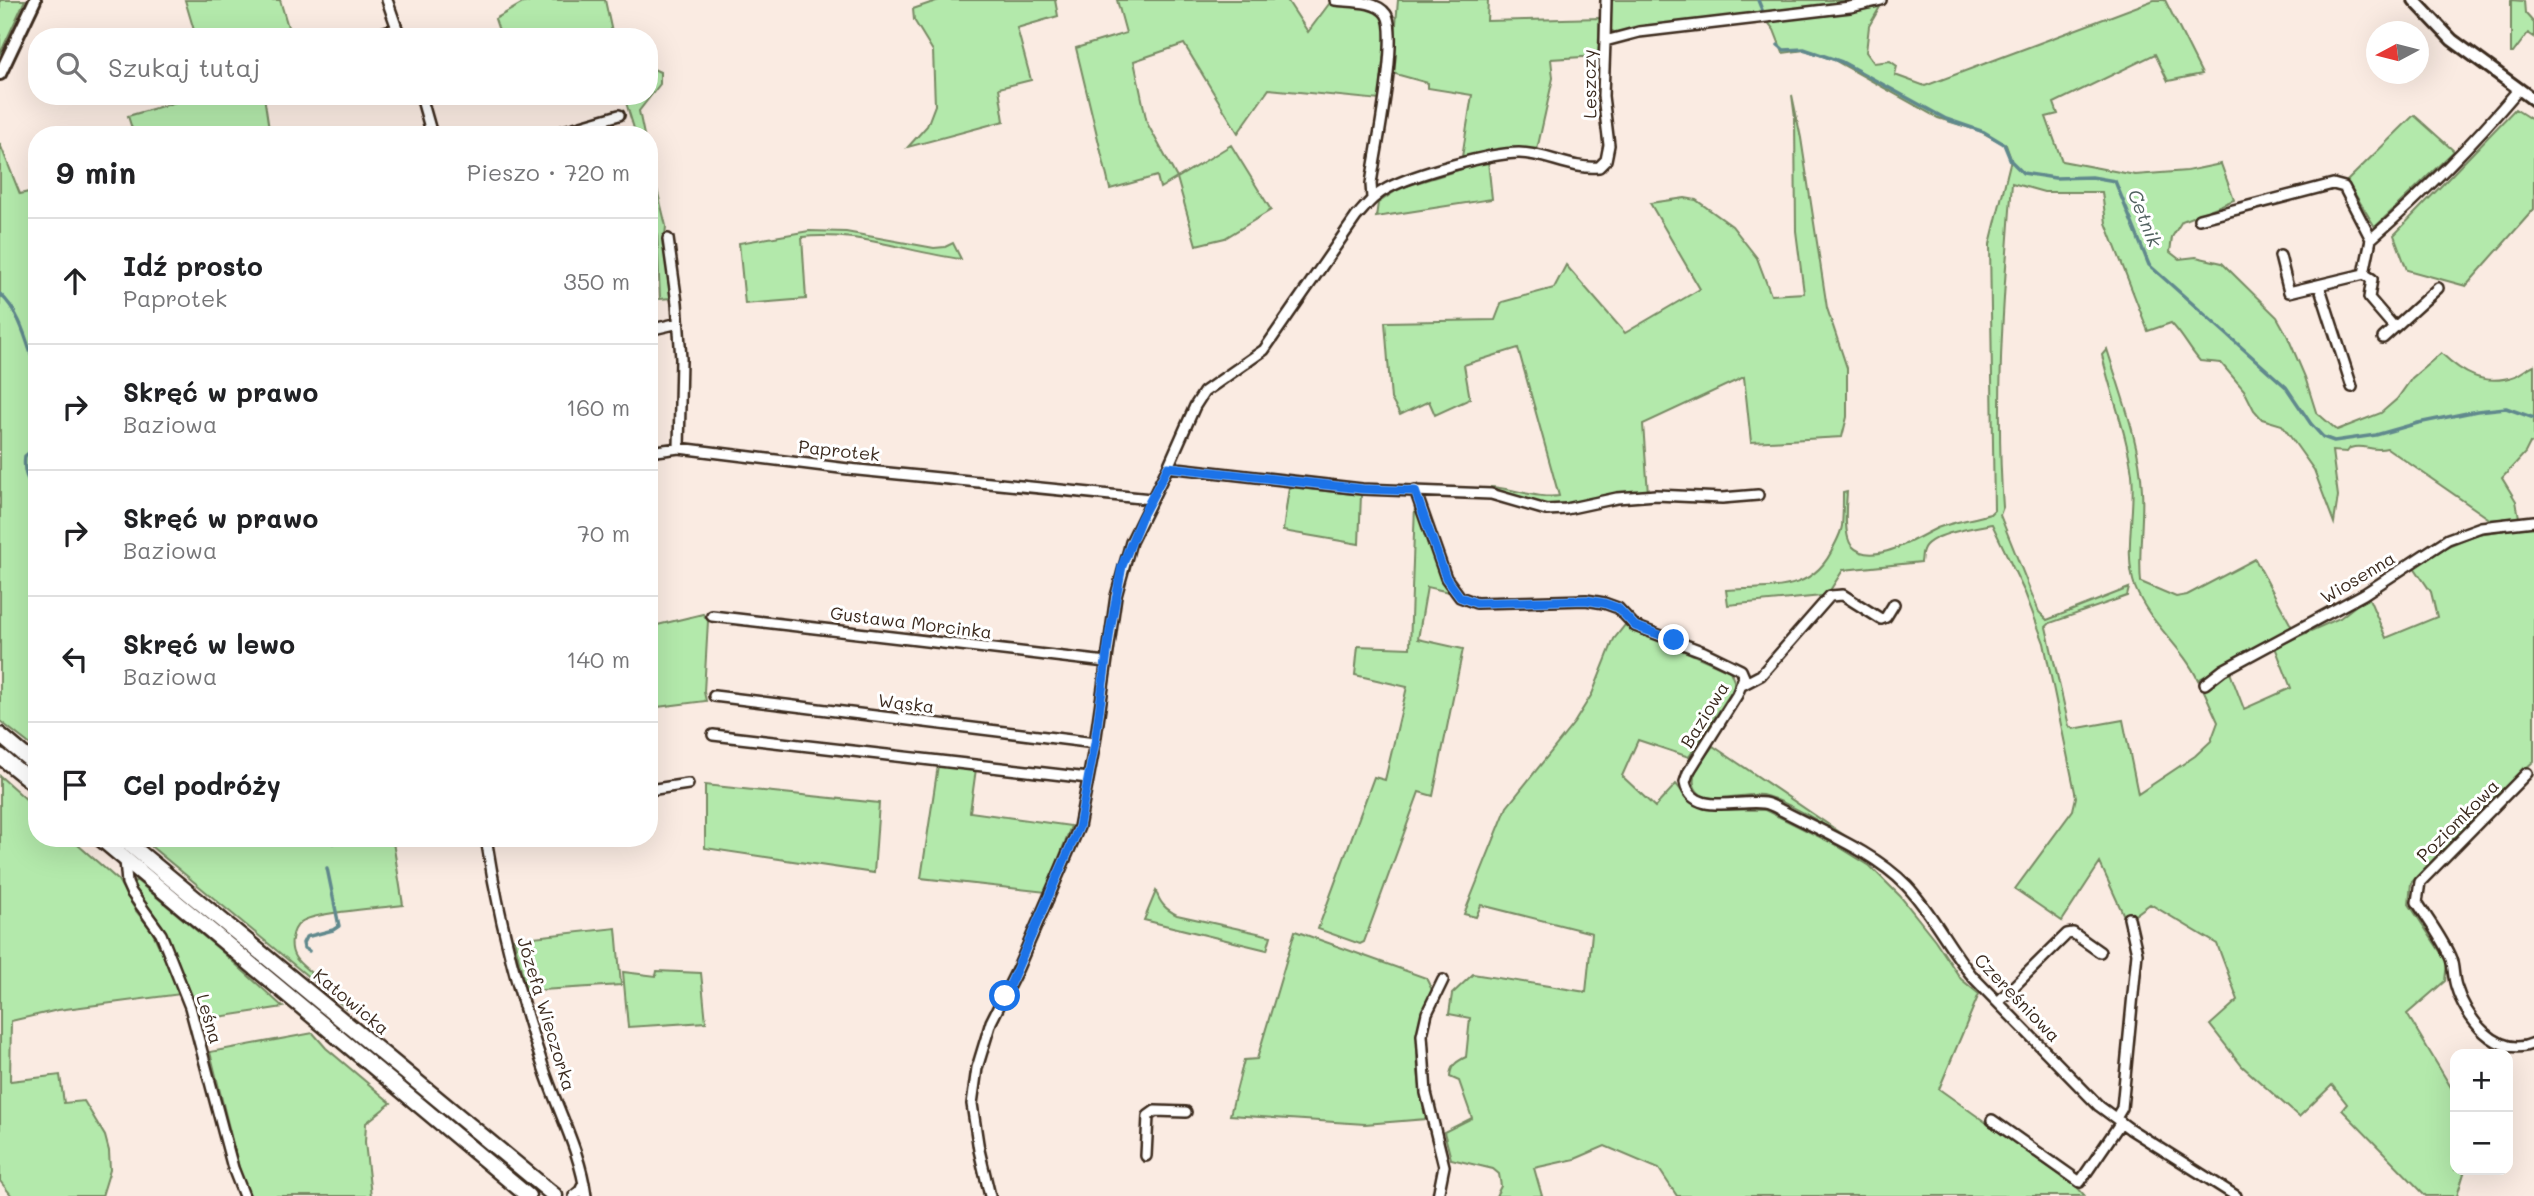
<!DOCTYPE html>
<html lang="pl">
<meta charset="utf-8">
<style>
body{margin:0;font-family:Mali,sans-serif;background:#f2f2f2;color:#202124}
.controls{position:absolute;right:21px;bottom:21px;display:grid;overflow:hidden;border-radius:14px;box-shadow:0 7px 28px #0002}
.controls button{width:63px;height:63px;display:grid;place-items:center;padding:0;border:0;border-bottom:2px solid #e0e0e0;background:#fff;color:#202124;font:35px sans-serif}
.compass{position:absolute;left:2366px;top:21px;width:63px;height:63px;border-radius:50%;background:#fff;box-shadow:0 7px 28px #0002;rotate:263deg}
.stop{position:absolute;width:21px;height:21px;margin:-16px;border:5px solid #1a73e8;border-radius:50%;background:#fff}
.stop.end{background:#1a73e8;border-color:#fff;box-shadow:0 2px 7px #0008}
.list{margin:0;padding:0;list-style:none}
h2{display:flex;justify-content:space-between;align-items:center;height:91px;margin:0;padding:0 28px;font-size:30px}
h2 small{font-size:23px;font-weight:400;color:#757577}
.list li{display:grid;grid-template-columns:46px 1fr auto;gap:21px;align-items:center;box-sizing:border-box;height:126px;padding:0 28px;border-top:2px solid #e0e0e0}
.list b{display:block;font-size:26px;white-space:nowrap}
.list p{margin:0;font-size:23px;white-space:nowrap;color:#757577}
.list em{font-size:23px;font-style:normal;color:#757577}
.icon{flex:none;width:38px;height:38px;fill:none;stroke:currentColor;stroke-width:2;stroke-linecap:round;stroke-linejoin:round}
.map{position:relative;flex:none;width:2534px;height:1196px;overflow:hidden}
.search{position:absolute;background:#fff;box-shadow:0 7px 28px #0002;left:28px;top:28px;width:630px;height:77px;display:flex;align-items:center;gap:18px;box-sizing:border-box;padding:0 24px;border-radius:28px;color:#757577;font-size:26px}
.panel{position:absolute;background:#fff;box-shadow:0 7px 28px #0002;left:28px;top:126px;width:630px;height:721px;border-radius:28px}
.map>svg:first-child{display:block}
.green{fill:#b3e9ab;stroke:#778a64;stroke-width:2}
.lines{fill:none;stroke-linecap:round;stroke-linejoin:round}
.stream{stroke:#61898d;stroke-width:3.5}
.minor-casing{stroke:#3b2a1e;stroke-width:14}
.tertiary-casing{stroke:#3b2a1e;stroke-width:16}
.primary-casing{stroke:#3b2a1e;stroke-width:19}
.minor{stroke:#fff;stroke-width:9}
.tertiary{stroke:#fff;stroke-width:10}
.primary{stroke:#fff;stroke-width:14}
.route{stroke:#1a73e8;stroke-width:9}
.labels{text-anchor:middle;stroke-width:6;stroke-linejoin:round;paint-order:stroke}
.street-label{font-size:18px;fill:#3b2a1e;stroke:#fff}
.water-label{font-size:19px;font-style:italic;fill:#51615f;stroke:#fff}
</style>
<div class="map">
<svg width="2534" height="1196" viewBox="0 0 2534 1196">
<rect width="100%" height="100%" fill="#faebe2"/>
<filter id="ink" filterUnits="userSpaceOnUse"><feTurbulence type="fractalNoise" baseFrequency=".0143" numOctaves="2"/><feDisplacementMap in="SourceGraphic" scale="14" xChannelSelector="R" yChannelSelector="G"/><feConvolveMatrix kernelMatrix="1 2 1 2 8 2 1 2 1" color-interpolation-filters="sRGB"/></filter>
<g filter="url(#ink)">
<path class="green" d="M 0,0 L 25,0 L 0,54 Z
M 185,0 L 280,0 L 291,37 L 196,37 Z
M 538,0 L 605,0 L 613,37 L 501,37 L 495,19 L 523,3 Z
M 939,0 L 1055,0 L 1058,16 L 1017,28 L 1031,80 L 999,88 L 1004,121 L 908,147 L 927,126 L 935,105 L 933,51 L 914,20 L 913,9 Z
M 1117,0 L 1287,0 L 1308,32 L 1329,4 L 1371,8 L 1380,13 L 1386,26 L 1380,100 L 1269,89 L 1238,133 L 1184,44 L 1134,61 L 1147,123 L 1177,178 L 1231,145 L 1271,210 L 1225,238 L 1196,245 L 1177,178 L 1160,188 L 1157,176 L 1110,189 L 1076,48 L 1126,33 Z
M 1398,0 L 1488,0 L 1487,21 L 1600,18 L 1598,56 L 1551,59 L 1553,78 L 1537,150 L 1509,149 L 1462,157 L 1472,95 L 1428,88 L 1428,83 L 1392,73 Z
M 1610,0 L 1857,0 L 1617,34 L 1611,30 Z
M 2154,0 L 2165,0 L 2202,74 L 2168,81 L 2155,54 L 2054,103 L 2058,114 L 2046,117 L 2062,161 L 2135,175 L 2187,171 L 2221,164 L 2234,200 L 2182,221 L 2172,237 L 2170,252 L 2179,259 L 2196,257 L 2222,263 L 2277,317 L 2287,335 L 2305,377 L 2316,412 L 2337,430 L 2381,413 L 2397,399 L 2412,378 L 2441,353 C 2462,373 2484,387 2515,376 C 2522,373 2527,368 2534,365 L 2534,444 L 2530,443 L 2525,453 L 2502,478 L 2516,501 L 2519,517 L 2491,520 L 2387,448 C 2370,452 2365,443 2350,448 L 2347,452 L 2332,451 L 2338,496 L 2334,523 L 2314,470 L 2282,425 L 2262,419 L 2254,410 L 2244,390 L 2221,363 L 2200,361 C 2189,349 2183,335 2171,323 L 2148,331 L 2106,223 L 2102,192 L 2044,192 L 2012,183 C 2004,291 1995,399 2003,507 L 2000,515 L 2039,612 L 2047,620 L 2129,588 L 2127,596 L 2050,623 L 2046,627 L 2069,726 L 2073,729 L 2123,720 L 2138,794 L 2195,756 L 2211,741 L 2218,722 L 2204,691 L 2229,670 L 2244,709 L 2291,688 L 2275,647 L 2340,618 L 2368,596 L 2386,638 L 2437,617 L 2431,592 L 2414,567 L 2448,546 L 2478,534 L 2534,526 L 2534,761 L 2507,785 L 2411,883 L 2409,904 L 2447,962 L 2445,981 L 2407,1014 L 2455,1094 L 2455,1170 L 2465,1170 L 2457,1196 L 2426,1196 L 2342,1110 L 2347,1104 L 2332,1085 L 2299,1117 L 2242,1066 L 2210,1025 L 2238,1000 L 2217,944 L 2150,904 L 2132,917 L 2129,913 L 2124,916 L 2100,863 L 2062,921 L 2015,889 L 2073,810 L 2076,797 L 2044,643 L 2025,593 L 1992,524 C 1976,527 1928,534 1923,550 C 1921,554 1922,558 1921,562 L 1843,570 L 1829,592 L 1822,596 L 1728,605 L 1726,590 C 1770,587 1814,594 1834,546 C 1837,540 1841,533 1842,526 C 1843,515 1843,503 1843,493 L 1847,492 C 1846,505 1843,536 1852,546 C 1872,568 1918,537 1937,528 C 1954,522 1973,519 1990,514 L 1994,510 L 1990,244 L 2011,159 L 2006,145 L 1980,131 L 1938,118 L 1834,60 L 1805,50 L 1783,53 L 1774,30 L 1767,21 L 1880,7 L 1869,26 L 1866,52 L 1874,63 L 1890,61 L 1897,66 L 1895,75 L 1925,86 Z
M 2511,0 L 2524,1 L 2525,13 L 2534,23 L 2534,37 L 2528,33 L 2513,53 L 2511,53 Z
M 649,67 L 660,72 L 660,84 L 639,111 L 644,135 L 636,135 L 624,96 L 649,96 Z
M 1792,95 L 1801,138 L 1827,308 L 1847,368 L 1847,417 L 1842,437 L 1751,442 L 1744,377 L 1643,424 L 1648,493 L 1558,507 L 1540,506 L 1491,491 L 1491,487 C 1513,488 1537,499 1559,496 L 1518,348 L 1464,365 L 1470,399 L 1435,415 L 1429,401 L 1400,415 L 1391,399 L 1385,322 L 1495,320 L 1502,302 L 1554,288 L 1566,265 L 1625,333 L 1700,289 L 1650,203 L 1685,198 L 1696,200 L 1732,226 L 1757,258 L 1771,295 L 1804,293 L 1796,231 L 1795,118 Z
M 197,96 L 264,96 L 269,129 L 249,135 L 134,135 L 128,116 Z
M 2515,109 L 2534,121 L 2534,209 L 2466,286 L 2407,270 L 2394,235 Z
M 2414,115 L 2454,151 L 2375,227 L 2347,181 Z
M 0,144 L 20,194 L 37,190 L 37,750 L 0,721 Z
M 649,156 L 666,226 L 664,248 L 671,298 L 660,299 L 657,232 L 649,189 Z
M 1488,161 L 1492,199 L 1376,217 L 1378,203 L 1400,188 Z
M 809,231 L 846,232 L 934,248 L 945,247 L 953,243 L 961,259 C 907,252 857,231 802,237 L 806,299 L 745,304 L 739,243 Z
M 2107,349 C 2121,394 2140,443 2142,490 C 2144,521 2138,551 2141,582 L 2176,597 L 2187,595 L 2255,559 L 2293,629 L 2198,680 C 2182,646 2149,623 2135,587 C 2123,552 2136,511 2132,474 C 2127,433 2111,395 2102,355 Z
M 1289,487 L 1361,495 L 1359,544 L 1283,531 Z
M 1415,504 L 1449,592 L 1427,587 L 1418,639 L 1463,649 L 1433,796 L 1419,792 L 1364,942 L 1360,944 L 1318,929 L 1374,777 L 1385,780 L 1407,687 L 1355,675 L 1358,646 L 1410,648 Z
M 703,614 L 708,621 L 704,692 L 706,701 L 649,708 L 649,627 Z
M 1625,625 L 1730,671 L 1734,681 L 1734,688 L 1689,757 L 1638,740 L 1622,776 L 1655,807 L 1676,784 L 1687,798 L 1705,809 L 1765,810 L 1836,845 L 1870,866 L 1900,896 L 1935,940 L 1961,979 L 1979,994 L 1939,1089 L 2078,1188 L 2085,1196 L 1677,1196 L 1659,1169 L 1605,1146 L 1575,1159 L 1534,1168 L 1542,1196 L 1496,1196 L 1501,1186 L 1499,1174 L 1493,1169 L 1451,1159 L 1444,1132 L 1472,1118 L 1459,1081 L 1450,1077 C 1450,1066 1457,1061 1466,1057 L 1470,1018 L 1449,1014 L 1452,994 L 1473,974 L 1586,992 L 1592,933 L 1481,905 L 1476,917 L 1464,914 L 1507,807 L 1574,723 L 1592,694 L 1614,639 Z
M 1713,746 L 1863,848 C 1837,833 1789,801 1762,795 C 1746,792 1711,805 1699,793 C 1684,779 1704,758 1713,746 Z
M 938,765 L 976,769 L 970,812 L 1071,826 L 1046,892 L 921,878 Z
M 0,776 L 37,809 L 37,838 L 70,838 L 118,880 L 136,911 L 152,931 L 181,994 L 58,1010 L 11,1021 L 10,1081 L 60,1075 L 64,1103 L 84,1101 L 105,1136 L 109,1151 L 110,1170 L 102,1196 L 12,1196 L 0,1181 Z
M 705,785 L 879,803 L 874,873 L 705,848 Z
M 141,838 L 402,838 L 393,842 L 403,905 C 383,908 314,912 301,922 C 291,930 289,947 295,957 C 301,968 338,993 350,1003 L 346,1008 Z
M 136,880 L 220,950 L 283,1007 L 199,1020 L 164,932 L 136,891 L 133,883 Z
M 1156,891 C 1160,903 1165,909 1177,915 L 1271,936 L 1267,950 L 1144,920 Z
M 616,928 L 621,985 L 526,991 L 514,939 Z
M 1295,931 L 1426,978 L 1432,990 C 1411,1034 1416,1073 1426,1119 L 1365,1124 L 1230,1115 L 1244,1060 L 1257,1059 Z
M 657,971 L 701,973 L 706,1022 L 628,1027 L 623,972 L 656,976 Z
M 313,1033 L 326,1048 L 391,1103 L 366,1123 L 365,1142 L 371,1196 L 250,1196 L 240,1172 L 210,1052 Z"/>
<g class="lines">
<path class="stream" d="M 1758,0 L 1762,10
M 1778,45 L 1784,50 L 1804,49 L 1842,62 L 1946,119 L 1984,132 L 2004,144 L 2011,161 L 2023,173 L 2055,178 L 2092,177 L 2115,181 L 2149,265 L 2286,387 L 2311,424 L 2323,437 L 2334,441 L 2376,435 L 2418,423 L 2477,411 L 2506,408 L 2534,418
M 0,294 C 18,310 25,335 32,357
M 37,446 L 25,456 C 23,473 27,480 37,493
M 333,843 L 333,838
M 309,951 L 304,948 L 303,943 L 306,937 L 333,930 L 339,926 L 327,868"/>
<defs>
<path id="minor" d="M 387,0 L 400,37
M 1335,0 C 1350,2 1376,0 1386,14 C 1400,34 1375,154 1371,184 L 1372,198
M 370,37 L 397,28
M 1605,41 L 1606,0
M 421,96 L 432,135
M 550,135 L 619,115
M 2199,219 L 2333,184 L 2344,187 L 2371,239 L 2364,274 L 2289,292 L 2280,256
M 668,239 L 677,303 L 681,359 L 679,448
M 2371,239 C 2424,193 2473,143 2519,89
M 2364,274 L 2372,279 L 2369,298 L 2394,327
M 2319,285 L 2352,387
M 649,330 L 679,323
M 2383,338 L 2438,288
M 649,452 L 679,448 L 848,469 L 1151,499
M 1168,467 L 1362,489 L 1491,494 L 1546,510 L 1566,509 L 1617,498 L 1656,495 L 1722,498 L 1758,495
M 1415,490 L 1446,578 L 1460,597 L 1476,603 L 1586,600 L 1604,603 L 1618,608 L 1635,626 L 1704,652 L 1741,670 L 1744,677 L 1737,695 L 1688,773 L 1685,782 C 1692,817 1738,799 1764,803 C 1771,804 1777,808 1783,811 C 1825,833 1874,852 1907,886 C 1933,914 1949,948 1973,977 L 2099,1106 L 2130,1129 L 2236,1196
M 712,616 L 1106,662
M 2205,684 L 2223,670 L 2364,594 L 2448,539 L 2481,527 L 2534,521
M 1742,685 L 1761,675 L 1830,596 L 1843,595 L 1881,619 L 1886,617 L 1894,604
M 714,696 L 1095,743
M 713,735 L 1088,778
M 2527,773 L 2420,882 L 2417,902 C 2428,920 2443,939 2451,959 C 2454,968 2453,977 2456,986 C 2465,1017 2497,1060 2534,1043
M 649,790 L 688,784
M 486,838 C 498,915 517,990 542,1063 C 556,1108 580,1149 586,1196
M 125,860 L 127,883 L 131,892 L 161,934 L 190,1007 L 233,1168 L 244,1196
M 1998,1002 L 2067,934 L 2073,933 L 2100,952
M 2116,1118 L 2122,1108 L 2137,953 L 2129,918
M 1992,1120 L 2080,1182 L 2121,1122
M 1146,1156 L 1148,1116 L 1155,1111 L 1186,1112
M 574,1196 L 580,1191 L 584,1183
M 990,1196 L 979,1150 L 972,1104 L 977,1068 L 991,1022 L 1018,968 L 1079,827 L 1095,743 L 1116,596 L 1131,542 L 1168,467 L 1195,406 L 1204,392 L 1264,350 L 1356,217 C 1366,206 1374,195 1388,188 C 1415,174 1489,153 1519,153 C 1546,153 1572,170 1599,167 L 1606,160 L 1609,145 L 1603,96 L 1605,41 L 1639,32 L 1850,7 L 1881,0
M 1438,1196 L 1444,1166 L 1426,1093 L 1422,1035 L 1427,1013 L 1443,980"/>
<path id="tertiary" d="M 2414,0 L 2452,40 L 2534,100
M 0,74 L 35,0"/>
<path id="primary" d="M 0,735 L 37,766
M 0,756 L 37,786
M 100,838 L 528,1196
M 122,838 L 555,1196"/>
</defs>
<use href="#minor" class="minor-casing"/>
<use href="#tertiary" class="tertiary-casing"/>
<use href="#primary" class="primary-casing"/>
<use href="#minor" class="minor"/>
<use href="#tertiary" class="tertiary"/>
<use href="#primary" class="primary"/>
</g>
</g>
<g class="lines" filter="url(#ink)">
<path class="route" d="M 1005,996 L 1079,827 L 1095,743 L 1110,631 L 1122,566 L 1141,518 L 1168,467 L 1363,489 L 1415,491 L 1446,578 L 1460,597 L 1476,603 L 1586,600 L 1604,603 L 1618,608 L 1635,626 L 1674,640"/>
</g>
<g class="labels">
<g class="street-label">
<text transform="translate(1590 84) rotate(-91)" y="6">Leszczy</text>
<text transform="translate(839 451) rotate(6)" y="6">Paprotek</text>
<text transform="translate(2358 578) rotate(-31)" y="6">Wiosenna</text>
<text transform="translate(911 623) rotate(7)" y="6">Gustawa Morcinka</text>
<text transform="translate(906 704) rotate(7)" y="6">Wąska</text>
<text transform="translate(1705 715) rotate(-58)" y="6">Baziowa</text>
<text transform="translate(2458 821) rotate(-45)" y="6">Poziomkowa</text>
<text transform="translate(2017 998) rotate(46)" y="6">Czereśniowa</text>
<text transform="translate(351 1002) rotate(40)" y="6">Katowicka</text>
<text transform="translate(546 1014) rotate(73)" y="6">Józefa Wieczorka</text>
<text transform="translate(209 1019) rotate(73)" y="6">Leśna</text>
</g>
<g class="water-label">
<text transform="translate(2145 218) rotate(68)" y="7">Cetnik</text>
</g>
</g>
</svg>
<div class="controls">
<button>+</button>
<button>−</button>
</div>
<svg class="compass" viewBox="-18 -18 36 36"><path d="M0-13l5 13h-10z" fill="#e53935"/><path d="M0 13l5-13h-10z" fill="#757577"/></svg>
<div class="stop" style="left:1005px;top:996px"></div>
<div class="stop end" style="left:1674px;top:640px"></div>
<div class="search"><svg class="icon" aria-label="search" viewBox="0 0 24 24"><circle cx="10" cy="10" r="6"/><path d="M15 15l6 6"/></svg>Szukaj tutaj</div>
<section class="panel">
<h2>9 min<small>Pieszo · 720 m</small></h2>
<ul class="list">
<li><svg class="icon" aria-label="ahead" viewBox="0 0 24 24"><path d="M12 20V5M6 11l6-6 6 6"/></svg><div><b>Idź prosto</b><p>Paprotek</p></div><em>350 m</em></li>
<li><svg class="icon" aria-label="right" viewBox="0 0 24 24"><path d="M7 20v-9h11M14 6l5 5-5 5"/></svg><div><b>Skręć w prawo</b><p>Baziowa</p></div><em>160 m</em></li>
<li><svg class="icon" aria-label="right" viewBox="0 0 24 24"><path d="M7 20v-9h11M14 6l5 5-5 5"/></svg><div><b>Skręć w prawo</b><p>Baziowa</p></div><em>70 m</em></li>
<li><svg class="icon" aria-label="left" viewBox="0 0 24 24"><path d="M17 20v-9H6M10 6l-5 5 5 5"/></svg><div><b>Skręć w lewo</b><p>Baziowa</p></div><em>140 m</em></li>
<li><svg class="icon" aria-label="arrive" viewBox="0 0 24 24"><path d="M6 21V4h12l-3 4 3 4H6"/></svg><div><b>Cel podróży</b></div></li>
</ul>
</section>
</div>
